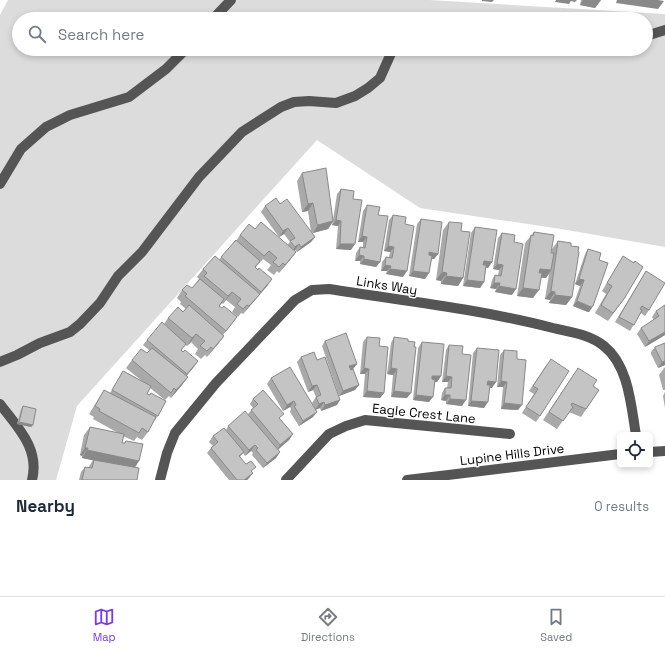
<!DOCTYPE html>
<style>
body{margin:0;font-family:"Space Grotesk",sans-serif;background:#f2f2f3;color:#1f2937}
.controls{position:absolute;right:12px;bottom:12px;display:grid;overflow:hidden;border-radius:6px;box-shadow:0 2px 6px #0003}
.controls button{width:36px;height:36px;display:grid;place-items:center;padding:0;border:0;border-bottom:1px solid #e0e1e3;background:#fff;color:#1f2937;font:20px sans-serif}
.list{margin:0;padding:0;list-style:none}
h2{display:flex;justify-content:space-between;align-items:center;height:52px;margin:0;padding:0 16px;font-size:17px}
h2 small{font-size:13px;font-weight:400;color:#747a83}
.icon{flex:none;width:22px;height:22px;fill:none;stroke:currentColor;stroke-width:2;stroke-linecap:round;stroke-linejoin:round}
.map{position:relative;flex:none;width:665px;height:480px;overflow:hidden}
.search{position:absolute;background:#fff;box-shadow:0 2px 6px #0003;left:12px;right:12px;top:12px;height:44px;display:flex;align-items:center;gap:10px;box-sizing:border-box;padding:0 14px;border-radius:22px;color:#747a83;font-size:15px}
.sheet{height:116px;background:#fff}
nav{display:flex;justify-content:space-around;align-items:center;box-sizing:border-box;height:56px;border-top:1px solid #e0e1e3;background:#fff;font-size:11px;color:#747a83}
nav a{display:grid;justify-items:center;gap:2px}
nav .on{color:#7c3aed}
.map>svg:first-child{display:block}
.green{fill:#dcdcdc;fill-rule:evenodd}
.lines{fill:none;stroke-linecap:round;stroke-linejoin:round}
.minor{stroke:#555;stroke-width:10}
.wall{fill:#a9a9a9}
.shaded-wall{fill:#898989}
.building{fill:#c4c4c4;stroke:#898989}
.labels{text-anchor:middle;stroke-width:3;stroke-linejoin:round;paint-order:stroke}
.street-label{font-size:13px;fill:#000;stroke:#fff}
</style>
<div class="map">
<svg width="665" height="480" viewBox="0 0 665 480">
<rect width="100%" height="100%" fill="#fff"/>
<path class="green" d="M 8,0 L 429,0 L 665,14 L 665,247 L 561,229 L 420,208 L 317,140 L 77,406 L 56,480 L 0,480 L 0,15 ZM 19,19 L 646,19 L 646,49 L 19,49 Z"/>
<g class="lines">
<path class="minor" d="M 213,19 L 231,0
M 646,36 L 665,30
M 0,184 L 21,149 L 46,127 L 70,115 L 129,97 L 166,69 L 186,49
M 0,362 L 17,355 L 40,343 L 70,332 L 80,324 L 100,303 L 118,276 L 142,252 L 199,177 L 242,132 L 281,107 L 294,102 L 309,101 L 336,103 L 355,96 L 368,88 L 380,78 L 393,49
M 0,404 C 17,427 40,448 32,480
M 650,452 L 665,451
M 160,480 L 167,453 L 175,433 L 216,383 L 295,300 L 312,290 L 329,289 C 404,301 480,309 553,328 C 570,332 589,334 604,346 C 629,366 631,406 636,435
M 286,480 L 329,434 L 346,426 L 365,420 L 510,434
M 407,480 L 620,454"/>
</g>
<path class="wall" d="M 581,0 L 601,0 L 595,8 L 580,5 Z
M 302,173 L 333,220 L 337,194 L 341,189 L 353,199 L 351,250 L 336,249 L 338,226 L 332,225 L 333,222 L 328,229 L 313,233 L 311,232 L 315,237 L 311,242 L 297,252 L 295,250 L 294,251 L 296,252 L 290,260 L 279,273 L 277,271 L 274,275 L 267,270 L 271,265 L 263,259 L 255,268 L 268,285 L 243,314 L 241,313 L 238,317 L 232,312 L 235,307 L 226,300 L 223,304 L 222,303 L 219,307 L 237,317 L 231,325 L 223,335 L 224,336 L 218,344 L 207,357 L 205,355 L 201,359 L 195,354 L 198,349 L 191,342 L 187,346 L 185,345 L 181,351 L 198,361 L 186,376 L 188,377 L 182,385 L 171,398 L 169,396 L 165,400 L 150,388 L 147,394 L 158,416 L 154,421 L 148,432 L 142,440 L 137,437 L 134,441 L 123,436 L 122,443 L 124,443 L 126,441 L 134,468 L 137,480 L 79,480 L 81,472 L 85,467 L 89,467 L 90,465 L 93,460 L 82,458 L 82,456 L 80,455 L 84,435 L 90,427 L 120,434 L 93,419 L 94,417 L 89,414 L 104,390 L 110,393 L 123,371 L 142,381 L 126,368 L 132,360 L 147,353 L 150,351 L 143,345 L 147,340 L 164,324 L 168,318 L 183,312 L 186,309 L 180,304 L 181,302 L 177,298 L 182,290 L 192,288 L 199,279 L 197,277 L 203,269 L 219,260 L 236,241 L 240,235 L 255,229 L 287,245 L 290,242 L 284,234 L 279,237 L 261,212 L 265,206 L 280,204 L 311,232 L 308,211 L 302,212 L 297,181 Z
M 367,205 L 378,215 L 380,262 L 376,267 L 360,264 L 360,261 L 355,261 L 356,253 L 360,247 L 363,248 L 363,242 L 358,242 L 363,211 Z
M 393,215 L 405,224 L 403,277 L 386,274 L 387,271 L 381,271 L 382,262 L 386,257 L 389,257 L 390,252 L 384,251 L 389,220 Z
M 421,219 L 438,254 L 434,259 L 431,259 L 429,273 L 425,279 L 409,276 L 417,224 Z
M 449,222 L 461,231 L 463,278 L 458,286 L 441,284 L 441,281 L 436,280 L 443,230 Z
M 475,227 L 492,262 L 488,268 L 486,267 L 484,282 L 480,288 L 463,286 L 471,233 Z
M 534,232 L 551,253 L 552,253 L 552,249 L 558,241 L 571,246 L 572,297 L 566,305 L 549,303 L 550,300 L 545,299 L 549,274 L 546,278 L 541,278 L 533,298 L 517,296 L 525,243 Z
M 502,233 L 514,242 L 512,295 L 495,292 L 496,289 L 490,288 L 492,280 L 495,275 L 498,275 L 499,270 L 493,269 L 498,238 Z
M 588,249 L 599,260 L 593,306 L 589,312 L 588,312 L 573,306 L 580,286 L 575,284 L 585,254 Z
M 623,256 L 624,299 L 608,321 L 595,313 L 606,294 L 602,291 L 618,264 Z
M 646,271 L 649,310 L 645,316 L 641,313 L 630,331 L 615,322 Z
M 665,305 L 665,335 L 645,347 L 637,334 L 641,328 L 654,320 L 652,317 L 656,311 Z
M 367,337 L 379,346 L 384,393 L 380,398 L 363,397 L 365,374 L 360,374 L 363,342 Z
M 394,337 L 407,398 L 391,397 L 393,375 L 387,374 L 391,343 Z
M 325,341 L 357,364 L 353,369 L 359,385 L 355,390 L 339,396 L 322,346 Z
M 422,342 L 441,376 L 437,382 L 435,382 L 429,402 L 413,400 L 418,348 Z
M 449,345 L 462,354 L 462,406 L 446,404 L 446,401 L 441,400 L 442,393 L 445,388 L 447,388 L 448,382 L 442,382 L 446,350 Z
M 655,347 L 665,365 L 658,368 L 651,354 L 651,352 Z
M 477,348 L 492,388 L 490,387 L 484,408 L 468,406 L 473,353 Z
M 504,350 L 517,359 L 518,410 L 501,409 L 503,387 L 497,387 L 500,355 Z
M 301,357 L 317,360 L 337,405 L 321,411 L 320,408 L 315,410 L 313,417 L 299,426 L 290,412 L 291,409 L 290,407 L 283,411 L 267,384 L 271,378 L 314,407 L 312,403 L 316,397 L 313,390 L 308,392 L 297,362 Z
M 547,364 L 540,416 L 536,422 L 522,413 L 534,394 L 529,391 Z
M 665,367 L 665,390 L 663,390 L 659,375 Z
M 578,368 L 593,386 L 599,390 L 581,417 L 569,412 L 557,429 L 543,420 Z
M 665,392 L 665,408 L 663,396 Z
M 253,399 L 280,419 L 293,434 L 289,440 L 278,450 L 280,452 L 276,458 L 263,468 L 252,455 L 253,453 L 251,451 L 245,456 L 243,453 L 240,457 L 252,472 L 249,478 L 247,480 L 229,480 L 207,453 L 211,448 L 213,446 L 209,442 L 213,436 L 226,430 L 228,426 L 248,414 L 253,408 L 250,404 Z
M 23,406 L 31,427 L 17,424 L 21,409 Z"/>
<path class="shaded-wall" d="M 482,0 L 494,0 L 492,2 L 482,1 Z
M 556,0 L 577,0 L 575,2 L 571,1 L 569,4 L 555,2 Z
M 583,0 L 601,0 L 595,8 L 580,5 Z
M 617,0 L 658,0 L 664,1 L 658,9 L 616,3 Z
M 313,203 L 308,211 L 302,212 L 308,204 Z
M 336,220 L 341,221 L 338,226 L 332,225 Z
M 333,221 L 328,229 L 313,233 L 318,225 Z
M 288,228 L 284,234 L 279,237 L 283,231 Z
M 362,236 L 367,237 L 363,242 L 358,242 Z
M 315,237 L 311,242 L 297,252 L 301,247 Z
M 299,244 L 295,250 L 291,253 L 295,247 Z
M 340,244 L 355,244 L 351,250 L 336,249 Z
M 388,246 L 394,247 L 390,252 L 384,251 Z
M 296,252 L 290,260 L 279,273 L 285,265 Z
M 429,252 L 438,254 L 434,259 L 425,258 Z
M 359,255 L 364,256 L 360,261 L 355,261 Z
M 364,259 L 380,262 L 376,267 L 360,264 Z
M 484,261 L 492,262 L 488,268 L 480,267 Z
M 497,264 L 503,265 L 499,270 L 493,269 Z
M 385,265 L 391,266 L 387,271 L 381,271 Z
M 390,269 L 407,271 L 403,277 L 386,274 Z
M 540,269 L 551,270 L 546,278 L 534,277 Z
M 413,271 L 429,273 L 425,279 L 409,276 Z
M 442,272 L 447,273 L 441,281 L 436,280 Z
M 446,276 L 463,278 L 458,286 L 441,284 Z
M 272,279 L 268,285 L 243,314 L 249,306 Z
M 579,279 L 584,280 L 580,286 L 575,284 Z
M 467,280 L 484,282 L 480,288 L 463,286 Z
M 494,283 L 500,283 L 496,289 L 490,288 Z
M 499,286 L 516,289 L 512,295 L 495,292 Z
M 523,288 L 539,290 L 533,298 L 517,296 Z
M 551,291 L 555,292 L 550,300 L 545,299 Z
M 232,292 L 223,304 L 228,296 Z
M 555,295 L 572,297 L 566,305 L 549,303 Z
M 577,301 L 593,306 L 589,312 L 588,312 L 573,306 Z
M 665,332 L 665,335 L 645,347 L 649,341 Z
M 196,334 L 191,342 L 187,346 L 192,338 Z
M 224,336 L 218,344 L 207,357 L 213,349 Z
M 198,361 L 194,367 L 183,380 L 187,374 Z
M 665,361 L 665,365 L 658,368 L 662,362 Z
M 357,364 L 353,369 L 345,372 L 349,366 Z
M 364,368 L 369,369 L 365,374 L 360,374 Z
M 391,368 L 397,369 L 393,375 L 387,374 Z
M 432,376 L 441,376 L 437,382 L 429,381 Z
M 446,376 L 452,377 L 448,382 L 442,382 Z
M 188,377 L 182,385 L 171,398 L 176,390 Z
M 488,381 L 496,382 L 492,388 L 484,387 Z
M 501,381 L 507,382 L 503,387 L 497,387 Z
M 317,385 L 313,390 L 308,392 L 312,386 Z
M 359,385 L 355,390 L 339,396 L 343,391 Z
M 367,391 L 384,393 L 380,398 L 363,397 Z
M 394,391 L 411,393 L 407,398 L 391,397 Z
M 416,395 L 433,397 L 429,402 L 413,400 Z
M 445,395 L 450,395 L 446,401 L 441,400 Z
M 450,399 L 466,400 L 462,406 L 446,404 Z
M 340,400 L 337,405 L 321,411 L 325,405 Z
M 294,401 L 290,407 L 283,411 L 287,405 Z
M 471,401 L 488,402 L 484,408 L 468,406 Z
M 324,402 L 320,408 L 315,410 L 319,404 Z
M 504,403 L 522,405 L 518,410 L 501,409 Z
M 317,412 L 313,417 L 299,426 L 303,421 Z
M 19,422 L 33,425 L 31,427 L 17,424 Z
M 293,434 L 289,440 L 277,450 L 280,445 Z
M 255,445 L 251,451 L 245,456 L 249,450 Z
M 85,448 L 88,448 L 82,456 L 80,455 Z
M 87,450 L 139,461 L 134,469 L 82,458 Z
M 280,452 L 276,458 L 263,468 L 267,463 Z
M 253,473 L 249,478 L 247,480 L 244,480 Z"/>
<path class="building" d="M 326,168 L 333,221 L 318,225 L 317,224 L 313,203 L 308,204 L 302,173 Z
M 341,189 L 354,191 L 353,199 L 362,200 L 355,244 L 340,244 L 341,221 L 336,220 Z
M 276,198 L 280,204 L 287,199 L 315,237 L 301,247 L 299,244 L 295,247 L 290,241 L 295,238 L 288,228 L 283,231 L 265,206 Z
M 367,205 L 380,207 L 378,215 L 388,216 L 380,262 L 364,259 L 364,256 L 359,255 L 360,247 L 365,248 L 367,237 L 362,236 Z
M 393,215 L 406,217 L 405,224 L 414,226 L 407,271 L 390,269 L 391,266 L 385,265 L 386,257 L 392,258 L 394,247 L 388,246 Z
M 421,219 L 442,222 L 438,254 L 429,252 L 429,255 L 432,256 L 429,273 L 413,271 Z
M 261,222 L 296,252 L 285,265 L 283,263 L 279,267 L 273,262 L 277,258 L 269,251 L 264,256 L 240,235 L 249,224 L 255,229 Z
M 449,222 L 462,223 L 461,231 L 470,232 L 463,278 L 446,276 L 447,273 L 442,272 Z
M 475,227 L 497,230 L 492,262 L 484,261 L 483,265 L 486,265 L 484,282 L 467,280 Z
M 534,232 L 554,235 L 551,253 L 554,253 L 551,270 L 540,269 L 539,273 L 542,273 L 539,290 L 523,288 L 531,235 L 533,236 Z
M 502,233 L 515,235 L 514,242 L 523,244 L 516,289 L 499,286 L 500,283 L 494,283 L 495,275 L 501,276 L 503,265 L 497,264 Z
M 236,240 L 260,261 L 255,267 L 258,270 L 259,268 L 272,279 L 261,292 L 221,257 Z
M 558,241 L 571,243 L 571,246 L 579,247 L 578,251 L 579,252 L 572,297 L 555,295 L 555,292 L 551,291 Z
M 588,249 L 601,253 L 599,260 L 608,263 L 593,306 L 591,307 L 577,301 L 584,280 L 579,279 Z
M 215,256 L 260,294 L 249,306 L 247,305 L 243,309 L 237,304 L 241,299 L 232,292 L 228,296 L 204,276 L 207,273 L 203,269 Z
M 623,256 L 634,263 L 635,261 L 643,267 L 624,299 L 613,313 L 601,305 L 612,286 L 607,283 Z
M 646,271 L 665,283 L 649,310 L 642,306 L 640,309 L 642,310 L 634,325 L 619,317 Z
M 200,279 L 224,299 L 219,306 L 222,308 L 224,306 L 237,317 L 226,331 L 185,296 L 187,294 L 182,290 L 187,285 L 192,288 Z
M 189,305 L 224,336 L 213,349 L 211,347 L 207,351 L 200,346 L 205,341 L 196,334 L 192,338 L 168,318 L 178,307 L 183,312 Z
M 665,305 L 665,332 L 649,341 L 641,328 L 659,316 L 656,311 Z
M 162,322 L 186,344 L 181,350 L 183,352 L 185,350 L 198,361 L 187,374 L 147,340 Z
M 346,333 L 357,364 L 349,366 L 351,370 L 353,369 L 359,385 L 343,391 L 325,341 Z
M 367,337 L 380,338 L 379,346 L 388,347 L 384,393 L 367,391 L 369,369 L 364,368 Z
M 394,337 L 408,339 L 408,341 L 415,342 L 414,347 L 416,347 L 411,393 L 394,391 L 397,369 L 391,368 Z
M 422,342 L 444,344 L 441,376 L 432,376 L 432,379 L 435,380 L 433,397 L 416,395 Z
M 665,343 L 665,361 L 662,362 L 655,348 L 655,347 Z
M 449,345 L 463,346 L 462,354 L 471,355 L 466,400 L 450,399 L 450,395 L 445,395 L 445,388 L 451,388 L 452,377 L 446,376 Z
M 152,348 L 188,377 L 176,390 L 174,388 L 171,393 L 132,360 L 141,349 L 147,353 Z
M 477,348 L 499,350 L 496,382 L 488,381 L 487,385 L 490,385 L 488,402 L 471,401 Z
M 504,350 L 517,351 L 517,359 L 526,360 L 522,405 L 504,403 L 507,382 L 501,381 Z
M 314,352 L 317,360 L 325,357 L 340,400 L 325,405 L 324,402 L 319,404 L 316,397 L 321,395 L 317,385 L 312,386 L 301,357 Z
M 551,359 L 569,371 L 540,416 L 526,407 L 538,389 L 533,386 Z
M 290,367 L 317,412 L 303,421 L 294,406 L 296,405 L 294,401 L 287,405 L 271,378 Z
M 578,368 L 597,380 L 593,386 L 599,390 L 586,409 L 572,403 L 571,405 L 573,407 L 563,421 L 549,412 Z
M 123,371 L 151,386 L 147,394 L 150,395 L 151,393 L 166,401 L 158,416 L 112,390 Z
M 104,390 L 156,417 L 148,432 L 142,428 L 139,433 L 99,411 L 100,409 L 95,406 Z
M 263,390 L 284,414 L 279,418 L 293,434 L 280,445 L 251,410 L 258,404 L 253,399 Z
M 23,406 L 36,409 L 33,425 L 19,422 Z
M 245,411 L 280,452 L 267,463 L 256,450 L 258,448 L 255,445 L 249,450 L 228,426 Z
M 90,427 L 124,434 L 122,443 L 125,443 L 126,441 L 143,444 L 139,461 L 87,450 L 88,448 L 85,448 Z
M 224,428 L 244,452 L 239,456 L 246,464 L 251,461 L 256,467 L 251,471 L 253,473 L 244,480 L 237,480 L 211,448 L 218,442 L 213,436 Z
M 94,460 L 139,468 L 137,480 L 82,480 L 85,467 L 92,468 Z"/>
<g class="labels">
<g class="street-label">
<text transform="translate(387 285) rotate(9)" y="5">Links Way</text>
<text transform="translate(424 413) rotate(6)" y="5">Eagle Crest Lane</text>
<text transform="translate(512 454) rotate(-7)" y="5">Lupine Hills Drive</text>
</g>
</g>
</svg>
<div class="controls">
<button><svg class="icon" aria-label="locate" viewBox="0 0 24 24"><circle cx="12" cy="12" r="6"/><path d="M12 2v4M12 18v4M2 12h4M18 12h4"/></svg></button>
</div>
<div class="search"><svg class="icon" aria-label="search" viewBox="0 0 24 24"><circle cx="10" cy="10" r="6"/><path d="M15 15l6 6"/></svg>Search here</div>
</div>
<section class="sheet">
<h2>Nearby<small>0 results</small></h2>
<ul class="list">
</ul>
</section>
<nav>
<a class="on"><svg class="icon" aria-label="map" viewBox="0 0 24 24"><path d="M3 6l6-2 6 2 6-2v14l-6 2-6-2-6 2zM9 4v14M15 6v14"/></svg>Map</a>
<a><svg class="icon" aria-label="directions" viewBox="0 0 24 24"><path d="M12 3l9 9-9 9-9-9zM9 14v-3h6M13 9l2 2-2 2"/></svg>Directions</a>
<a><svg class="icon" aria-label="saved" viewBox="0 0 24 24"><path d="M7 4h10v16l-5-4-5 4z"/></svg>Saved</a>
</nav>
